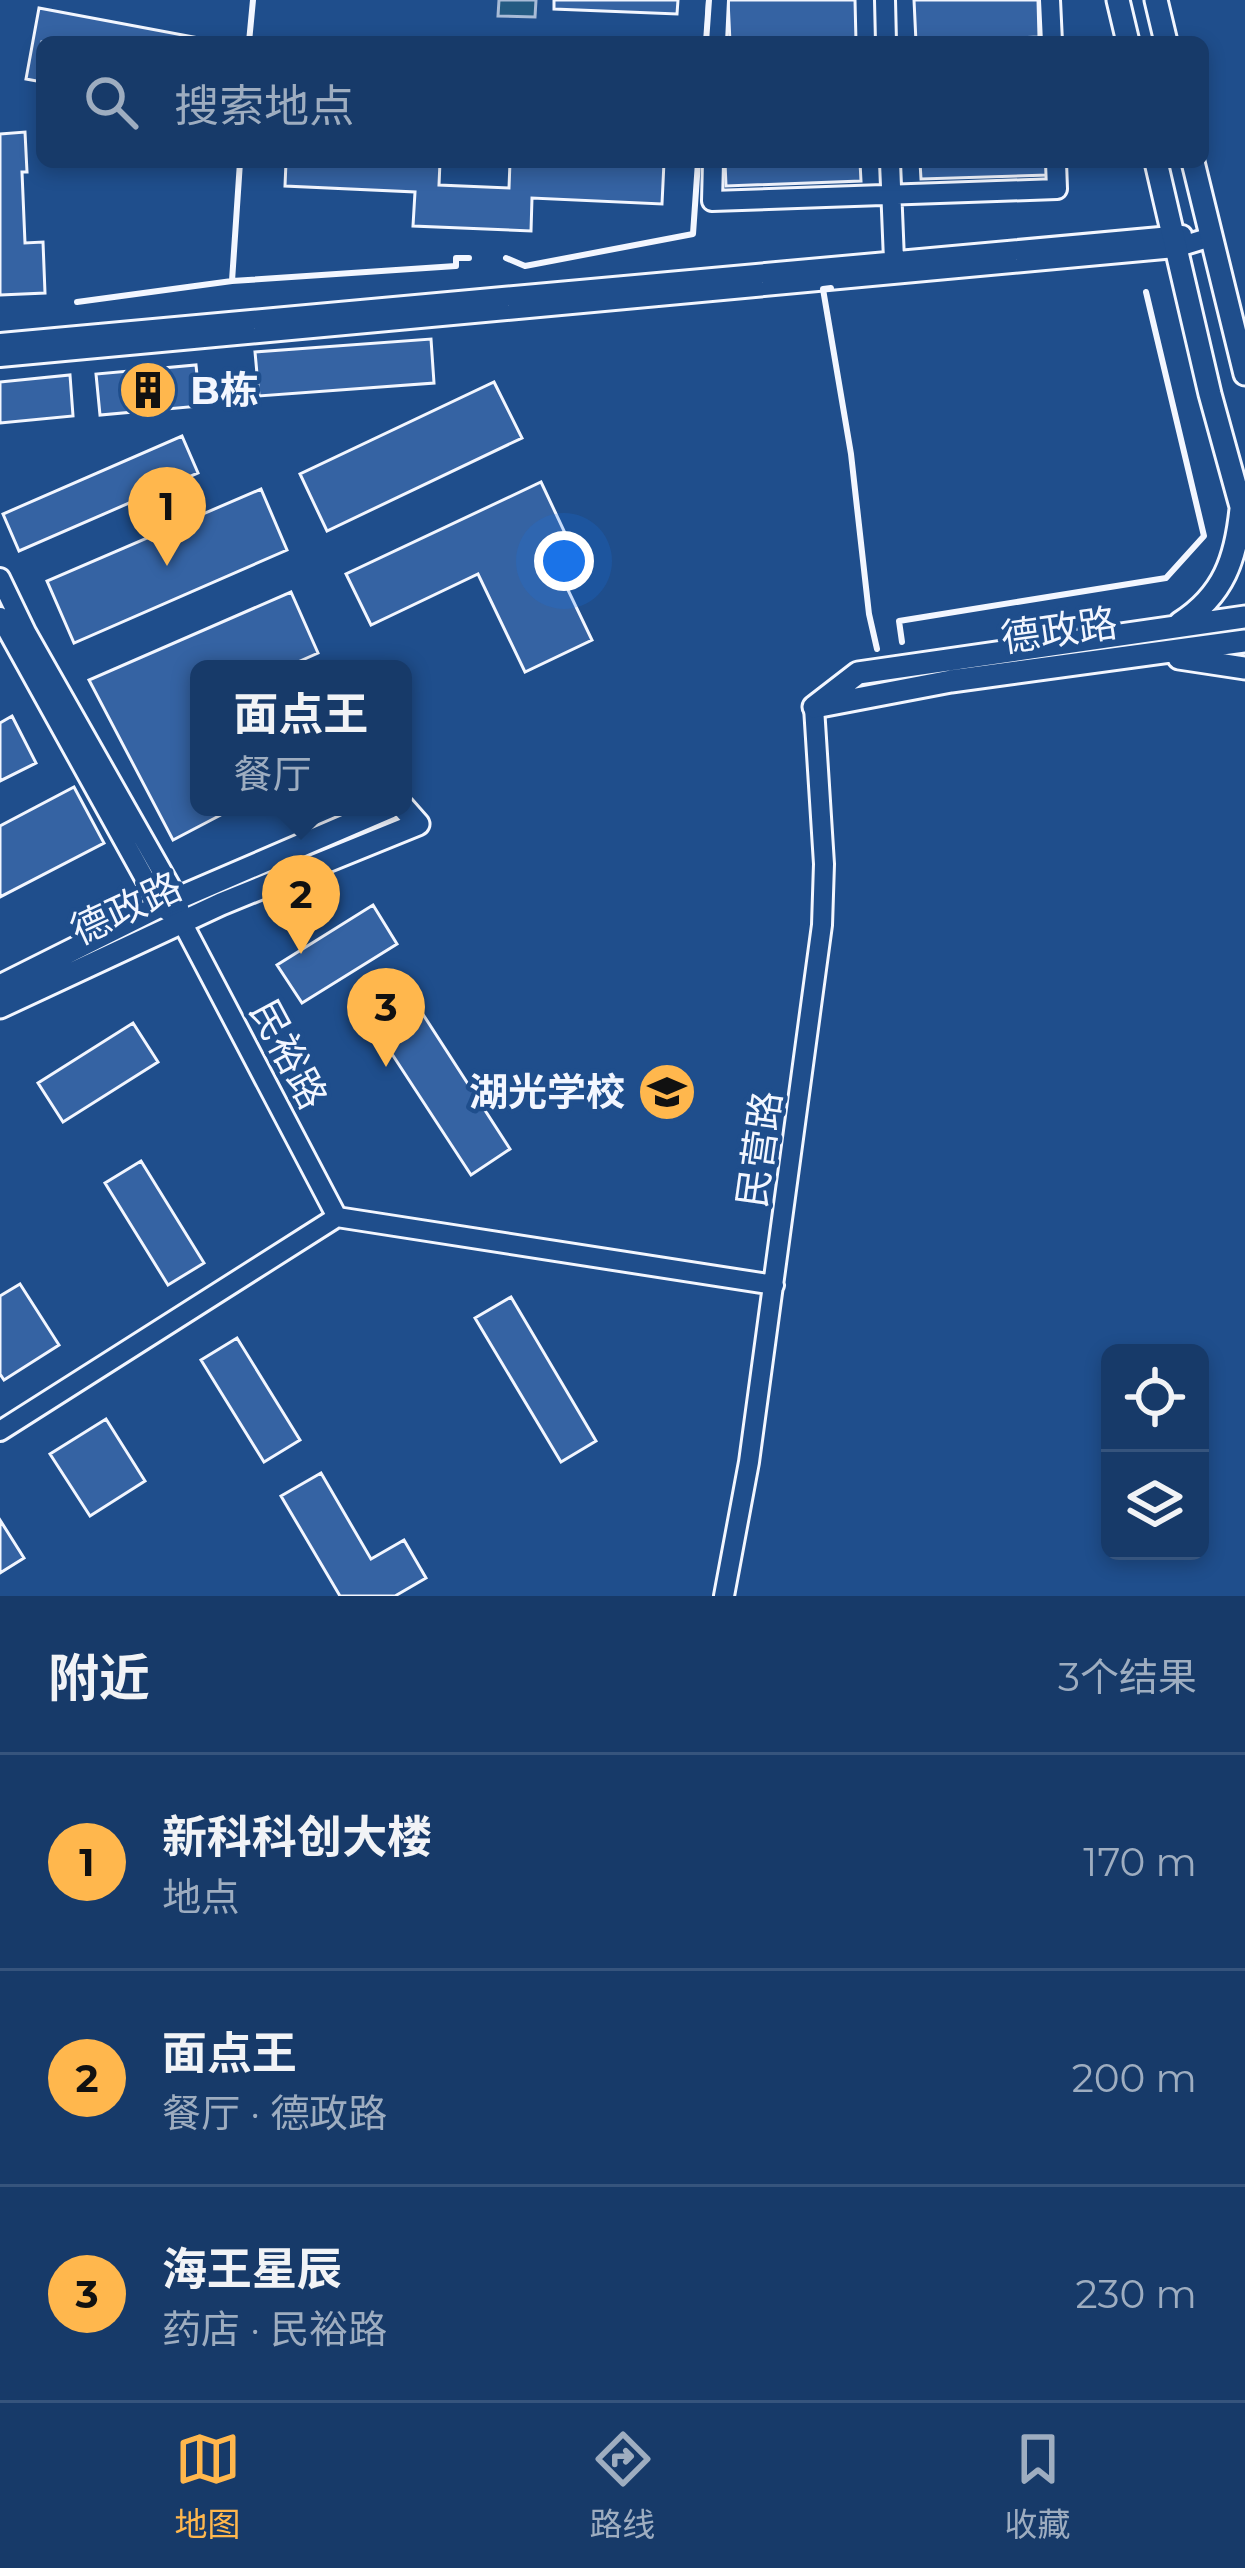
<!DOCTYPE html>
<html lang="zh">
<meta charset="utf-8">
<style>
body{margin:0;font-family:Montserrat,"Noto Sans SC",sans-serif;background:#20416f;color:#f1f3f6}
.controls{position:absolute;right:36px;bottom:36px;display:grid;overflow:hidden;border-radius:18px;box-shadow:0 6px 18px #0003}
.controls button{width:108px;height:108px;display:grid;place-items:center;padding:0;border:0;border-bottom:3px solid #36547d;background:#173a69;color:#f1f3f6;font:60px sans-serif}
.you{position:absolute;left:564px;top:561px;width:42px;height:42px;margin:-30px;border:9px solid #fff;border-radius:50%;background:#1a73e8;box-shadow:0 0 0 18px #1a73e833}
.badge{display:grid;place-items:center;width:78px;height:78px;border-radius:50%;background:#ffb74d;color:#111;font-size:39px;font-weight:700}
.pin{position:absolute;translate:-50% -99px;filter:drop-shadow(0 3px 6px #0008)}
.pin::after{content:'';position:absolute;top:63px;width:42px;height:36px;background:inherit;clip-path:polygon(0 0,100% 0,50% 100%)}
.popup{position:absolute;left:190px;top:660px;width:222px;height:156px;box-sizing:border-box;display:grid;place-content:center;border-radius:18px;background:#173a69;filter:drop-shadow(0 3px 9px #0005);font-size:39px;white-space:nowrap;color:#9eadc0}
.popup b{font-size:45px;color:#f1f3f6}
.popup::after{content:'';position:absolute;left:50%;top:100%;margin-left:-24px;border:24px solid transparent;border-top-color:#173a69}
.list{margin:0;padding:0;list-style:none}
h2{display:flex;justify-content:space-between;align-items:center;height:156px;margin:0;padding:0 48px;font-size:51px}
h2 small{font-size:39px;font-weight:400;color:#9eadc0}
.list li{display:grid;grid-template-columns:78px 1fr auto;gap:36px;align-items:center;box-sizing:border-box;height:216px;padding:0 48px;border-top:3px solid #36547d}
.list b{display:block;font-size:45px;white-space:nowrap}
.list p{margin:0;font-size:39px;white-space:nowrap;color:#9eadc0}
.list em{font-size:39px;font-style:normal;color:#9eadc0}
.icon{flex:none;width:66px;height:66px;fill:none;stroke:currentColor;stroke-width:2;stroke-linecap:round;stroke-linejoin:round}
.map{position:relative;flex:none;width:1245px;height:1596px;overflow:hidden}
.search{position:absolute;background:#173a69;box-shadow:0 6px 18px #0003;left:36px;right:36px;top:36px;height:132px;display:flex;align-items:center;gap:30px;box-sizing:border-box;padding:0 42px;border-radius:18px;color:#9eadc0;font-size:45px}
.sheet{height:804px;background:#173a69}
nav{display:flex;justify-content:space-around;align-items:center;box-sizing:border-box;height:168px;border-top:3px solid #36547d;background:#173a69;font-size:33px;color:#9eadc0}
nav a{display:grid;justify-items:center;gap:6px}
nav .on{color:#ffb74d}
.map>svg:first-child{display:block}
.green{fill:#245a82;stroke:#a8bbd7;stroke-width:3}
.building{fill:#3563a3;stroke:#f2f6ff;stroke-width:3}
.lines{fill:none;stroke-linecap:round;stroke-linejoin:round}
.minor-casing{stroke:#f2f6ff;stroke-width:24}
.major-casing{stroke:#f2f6ff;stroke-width:27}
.minor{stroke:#1f4e8c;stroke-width:18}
.major{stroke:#1f4e8c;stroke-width:21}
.wall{stroke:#f2f6ff;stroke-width:6}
.labels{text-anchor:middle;stroke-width:9;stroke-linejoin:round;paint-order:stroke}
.poi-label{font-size:39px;font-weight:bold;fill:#f2f6ff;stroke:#1f4e8c;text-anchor:start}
.street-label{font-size:39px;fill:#f2f6ff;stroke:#1f4e8c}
</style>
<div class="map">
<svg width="1245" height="1596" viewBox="0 0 1245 1596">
<rect width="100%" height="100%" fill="#1f4e8c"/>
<path class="green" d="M 499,0 L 536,0 L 535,17 L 498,16 Z"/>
<path class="building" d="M 554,0 L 678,0 L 677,14 L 554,9 Z
M 728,0 L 855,0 L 856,42 L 730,42 Z
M 914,0 L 1038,0 L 1039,37 L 916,42 Z
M 39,8 L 220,42 L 42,42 L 42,82 L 26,79 Z
M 25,132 L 27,172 L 22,172 L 25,243 L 43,242 L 45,293 L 0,295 L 0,134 Z
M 286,162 L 440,162 L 439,185 L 509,188 L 510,162 L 664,162 L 662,204 L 532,198 L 531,231 L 413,226 L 415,192 L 285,186 Z
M 725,162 L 860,162 L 861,181 L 726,186 Z
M 920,162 L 1048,162 L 1048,175 L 921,179 Z
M 431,339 L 434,383 L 259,396 L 255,352 Z
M 196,365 L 200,406 L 100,415 L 96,374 Z
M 70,375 L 73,416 L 0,423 L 0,382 Z
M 494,382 L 522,438 L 327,531 L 300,474 Z
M 182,436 L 198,473 L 19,551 L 3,514 Z
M 541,482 L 565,533 L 545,542 L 592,640 L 525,672 L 478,574 L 371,625 L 346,574 Z
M 261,489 L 287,550 L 74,643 L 47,581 Z
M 291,592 L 318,653 L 282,669 L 199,669 L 199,705 L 195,707 L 199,714 L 199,807 L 236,807 L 173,840 L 89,680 Z
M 12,716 L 36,763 L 0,781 L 0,723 Z
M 74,787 L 104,843 L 0,897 L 0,826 Z
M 373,905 L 397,944 L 302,1003 L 277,965 Z
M 415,1002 L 510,1149 L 471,1175 L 375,1028 Z
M 133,1023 L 158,1062 L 63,1122 L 38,1083 Z
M 141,1161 L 204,1263 L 168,1285 L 105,1183 Z
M 20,1284 L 59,1345 L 4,1380 L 0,1374 L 0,1296 Z
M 511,1297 L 596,1441 L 561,1462 L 475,1318 Z
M 237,1338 L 300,1440 L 264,1462 L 201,1360 Z
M 106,1419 L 145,1481 L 90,1516 L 50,1454 Z
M 321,1473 L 371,1559 L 404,1540 L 426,1578 L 395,1596 L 340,1596 L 281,1496 Z
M 0,1520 L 24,1558 L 0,1573 Z"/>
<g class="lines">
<defs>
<path id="minor" d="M 885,0 L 886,42
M 1050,0 L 1052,42
M 716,42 L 718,0
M 713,162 L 712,201 L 1057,189 L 1056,162
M 890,162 L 894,260
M 0,343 L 1182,235
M 0,357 L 1175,248 L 1211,237
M 0,578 L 26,632 L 177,898 L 182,922 L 337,1217
M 0,617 L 160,906 L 169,912
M 0,1431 L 337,1217 L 774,1285
M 724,1596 L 749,1462 L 822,925 L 824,864 L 814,707"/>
<path id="major" d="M 1118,0 L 1128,42
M 1156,0 L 1166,42
M 1156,162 L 1210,394 L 1245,521
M 1193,162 L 1245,374
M 1180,623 C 1224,595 1236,558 1241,509
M 1179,658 L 1245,668
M 820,706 L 951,681 L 1245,641
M 814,707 L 858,673 L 1245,617
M 0,986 L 160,906 L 390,807
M 0,1007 L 221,904 L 418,824 L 403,807"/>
</defs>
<use href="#minor" class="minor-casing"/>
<use href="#major" class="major-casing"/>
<use href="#minor" class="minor"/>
<use href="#major" class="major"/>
<path class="wall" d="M 249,42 L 253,0
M 706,42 L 709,0
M 506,258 L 525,266 L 693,234 L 698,162
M 232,281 L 240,162
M 831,288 L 823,289 L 851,454 L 869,614 L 877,649
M 77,302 L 232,281 L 456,266 L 456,258 L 469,258
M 902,642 L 899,621 L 1166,578 L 1204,536 L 1146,292"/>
</g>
<defs>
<symbol id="building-disc" viewBox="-11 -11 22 22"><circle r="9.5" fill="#ffb74d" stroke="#1f4e8c"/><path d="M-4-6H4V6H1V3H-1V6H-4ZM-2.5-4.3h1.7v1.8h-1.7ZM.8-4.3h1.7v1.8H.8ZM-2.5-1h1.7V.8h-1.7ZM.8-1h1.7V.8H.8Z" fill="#111"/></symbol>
<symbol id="school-disc" viewBox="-11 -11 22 22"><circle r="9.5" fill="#ffb74d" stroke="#1f4e8c"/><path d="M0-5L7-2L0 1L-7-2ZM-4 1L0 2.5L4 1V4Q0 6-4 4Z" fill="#111"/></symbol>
</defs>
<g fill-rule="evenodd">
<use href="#building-disc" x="115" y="357" width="66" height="66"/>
<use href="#school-disc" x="634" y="1059" width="66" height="66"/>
</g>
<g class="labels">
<g class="poi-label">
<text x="190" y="404">B栋</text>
<text x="625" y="1106" text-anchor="end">湖光学校</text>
</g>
<g class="street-label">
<text transform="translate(1059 630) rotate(-8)" y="14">德政路</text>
<text transform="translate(126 908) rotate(-25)" y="14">德政路</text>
<text transform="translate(289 1054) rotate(62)" y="14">民裕路</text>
<text transform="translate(759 1149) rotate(-82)" y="14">民营路</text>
</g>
</g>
</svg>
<div class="controls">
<button><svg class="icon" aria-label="locate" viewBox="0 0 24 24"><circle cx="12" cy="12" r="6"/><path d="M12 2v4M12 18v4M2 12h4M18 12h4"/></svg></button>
<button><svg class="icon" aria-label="layers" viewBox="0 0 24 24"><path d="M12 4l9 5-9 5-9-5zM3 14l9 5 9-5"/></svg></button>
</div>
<div class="you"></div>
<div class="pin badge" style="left:167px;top:566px">1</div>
<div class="pin badge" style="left:301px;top:954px">2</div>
<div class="popup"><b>面点王</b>餐厅</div>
<div class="pin badge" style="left:386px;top:1067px">3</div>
<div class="search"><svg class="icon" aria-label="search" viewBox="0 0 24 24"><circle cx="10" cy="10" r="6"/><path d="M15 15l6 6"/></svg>搜索地点</div>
</div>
<section class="sheet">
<h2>附近<small>3个结果</small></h2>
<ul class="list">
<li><span class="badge">1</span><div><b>新科科创大楼</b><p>地点</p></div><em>170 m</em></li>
<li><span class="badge">2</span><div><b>面点王</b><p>餐厅 · 德政路</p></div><em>200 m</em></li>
<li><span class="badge">3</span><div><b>海王星辰</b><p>药店 · 民裕路</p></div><em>230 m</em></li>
</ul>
</section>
<nav>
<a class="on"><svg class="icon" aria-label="map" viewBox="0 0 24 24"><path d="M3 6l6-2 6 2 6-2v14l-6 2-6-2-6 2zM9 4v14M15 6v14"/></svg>地图</a>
<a><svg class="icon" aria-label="directions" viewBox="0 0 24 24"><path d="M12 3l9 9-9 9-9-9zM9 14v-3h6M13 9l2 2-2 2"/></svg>路线</a>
<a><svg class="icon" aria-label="saved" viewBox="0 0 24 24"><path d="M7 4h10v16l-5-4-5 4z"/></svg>收藏</a>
</nav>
